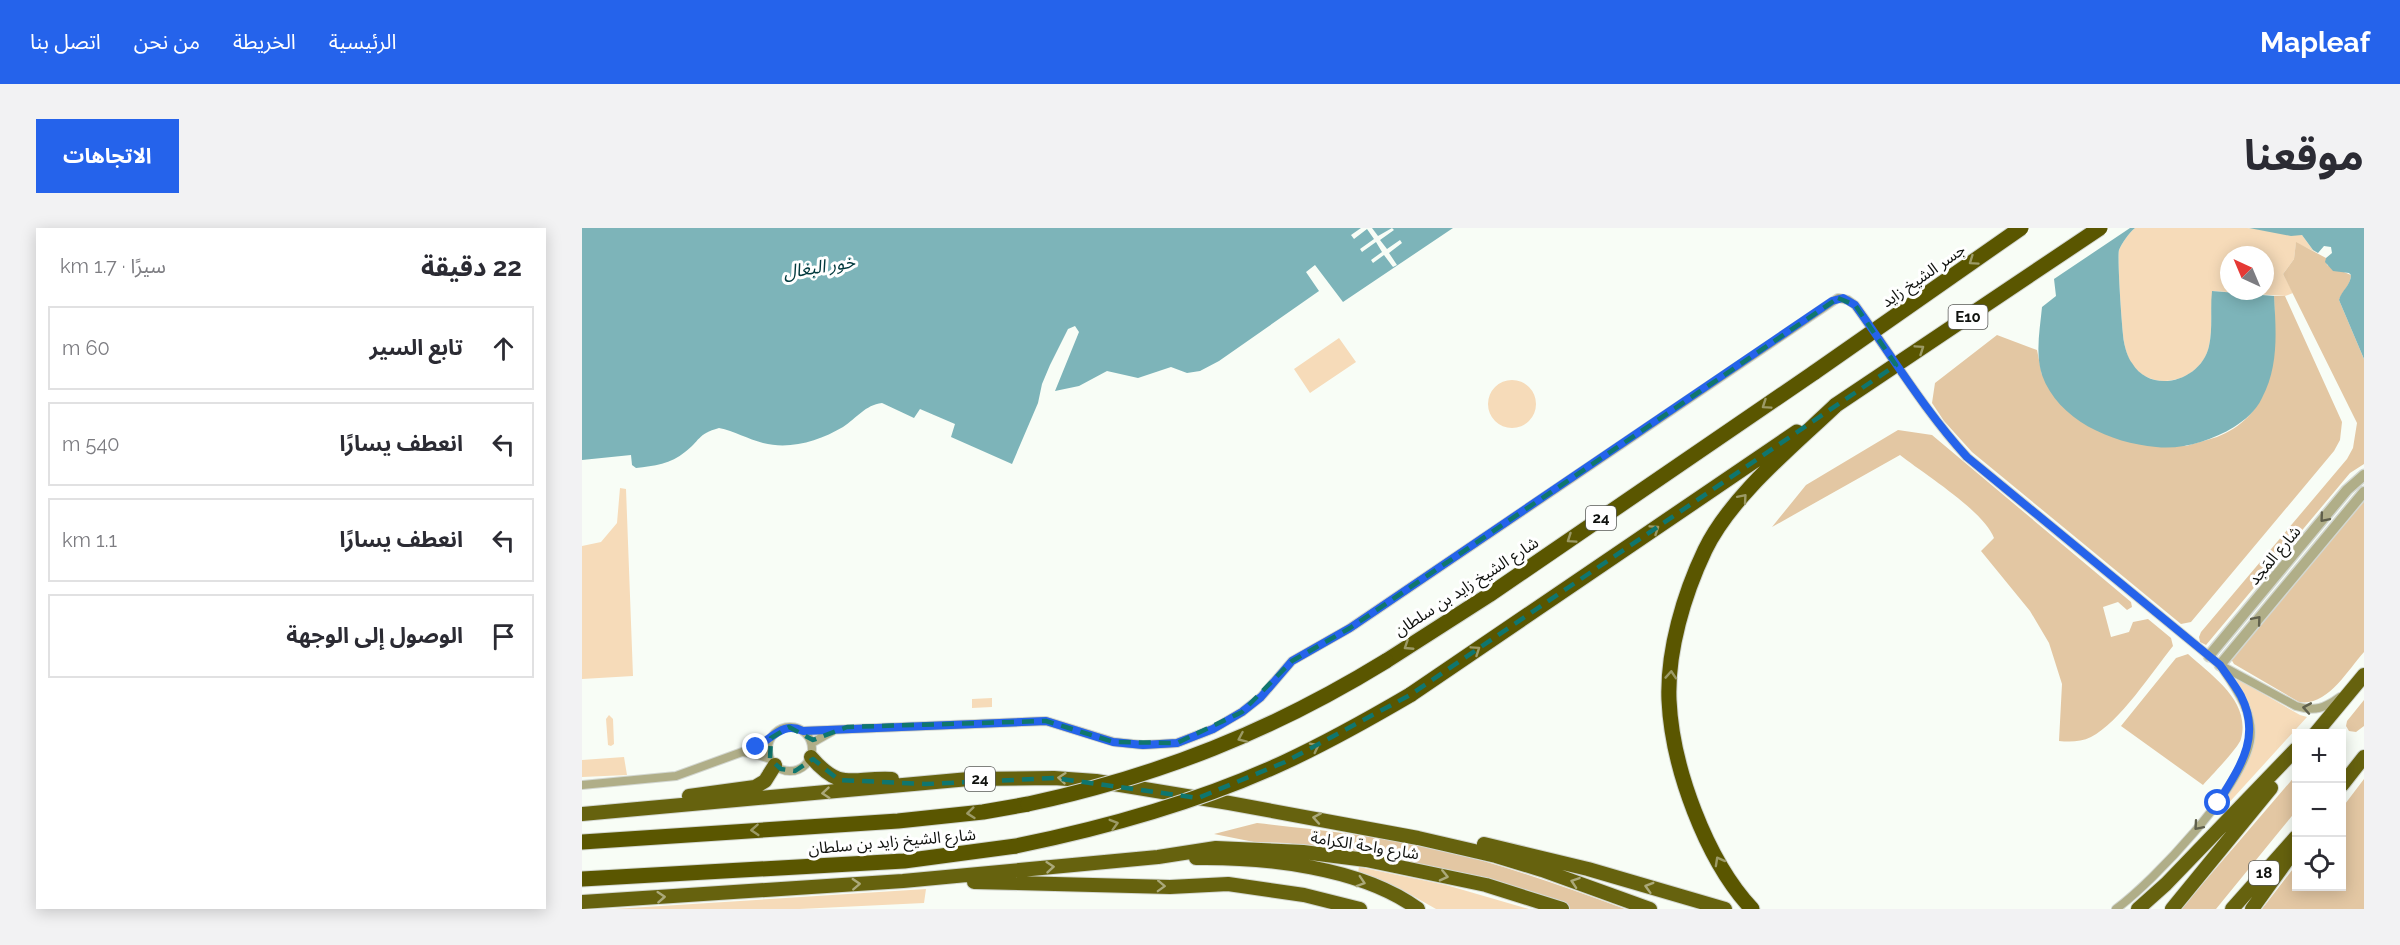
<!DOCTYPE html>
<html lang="ar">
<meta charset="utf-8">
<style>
body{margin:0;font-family:Raleway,"Noto Sans Arabic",sans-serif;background:#f2f2f3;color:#2b2b33;direction:rtl}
.controls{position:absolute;right:18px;bottom:18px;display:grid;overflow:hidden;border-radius:0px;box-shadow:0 3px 15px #0003}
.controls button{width:54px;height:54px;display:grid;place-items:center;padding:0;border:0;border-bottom:2px solid #e1e1e2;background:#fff;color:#2b2b33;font:30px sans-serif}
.compass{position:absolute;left:1638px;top:18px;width:54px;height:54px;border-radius:50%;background:#fff;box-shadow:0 3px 15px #0003;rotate:316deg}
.stop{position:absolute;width:18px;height:18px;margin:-14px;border:4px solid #2563eb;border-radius:50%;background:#fff}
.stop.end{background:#2563eb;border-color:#fff;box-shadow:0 2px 6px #0008}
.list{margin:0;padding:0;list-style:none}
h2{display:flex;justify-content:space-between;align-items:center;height:78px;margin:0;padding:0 24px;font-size:26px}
h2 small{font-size:20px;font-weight:400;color:#7c7c81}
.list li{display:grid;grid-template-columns:39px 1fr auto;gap:18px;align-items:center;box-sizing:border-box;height:84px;margin:0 12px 12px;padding:0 12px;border:2px solid #e1e1e2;border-radius:0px}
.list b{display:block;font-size:22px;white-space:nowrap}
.list em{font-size:20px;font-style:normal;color:#7c7c81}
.icon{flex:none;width:33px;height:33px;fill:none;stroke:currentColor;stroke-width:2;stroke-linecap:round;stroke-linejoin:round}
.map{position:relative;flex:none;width:1782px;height:681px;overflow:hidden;direction:ltr;border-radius:0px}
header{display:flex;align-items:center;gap:36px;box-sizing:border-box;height:84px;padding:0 30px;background:#2563eb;color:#fff}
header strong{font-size:28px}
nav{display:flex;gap:33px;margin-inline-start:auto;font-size:21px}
.intro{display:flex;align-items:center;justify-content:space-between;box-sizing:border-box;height:144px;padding:0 36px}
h1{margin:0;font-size:42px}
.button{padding:15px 27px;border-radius:0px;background:#2563eb;color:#fff;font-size:21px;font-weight:700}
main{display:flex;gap:36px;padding:0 36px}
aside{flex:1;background:#fff;border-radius:0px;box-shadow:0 3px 15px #0003}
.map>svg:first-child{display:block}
.green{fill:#f6dbb9;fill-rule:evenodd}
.forest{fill:#e3c7a3}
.water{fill:#7db4b9}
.pier{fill:#f8fdf6}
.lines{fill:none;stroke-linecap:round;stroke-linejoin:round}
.minor-casing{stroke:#d3d7d1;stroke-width:10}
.tertiary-casing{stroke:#d3d7d1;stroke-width:13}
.trunk-casing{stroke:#d3d7d1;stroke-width:16}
.motorway-casing{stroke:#d3d7d1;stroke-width:17}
.minor{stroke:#b0ae88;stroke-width:8}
.tertiary{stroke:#b0ae88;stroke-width:10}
.trunk{stroke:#66620e;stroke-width:14}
.motorway{stroke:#5a5600;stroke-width:15}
.motorway-bridge-casing{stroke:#d3d7d1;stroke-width:17;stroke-linecap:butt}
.motorway-bridge{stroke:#5a5600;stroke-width:15}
.oneway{stroke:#9c9a66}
.oneway2{stroke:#60604c}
.oneway3{stroke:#aba97a}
.route{stroke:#2563eb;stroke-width:8}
.marked{fill:none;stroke:#0f766e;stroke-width:4.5;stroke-dasharray:12 8;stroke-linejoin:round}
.labels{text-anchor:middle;stroke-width:6;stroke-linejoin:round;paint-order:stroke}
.shield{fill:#fff;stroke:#585957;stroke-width:1.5}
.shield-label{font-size:15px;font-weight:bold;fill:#10120f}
.street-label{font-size:16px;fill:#10120f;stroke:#fff}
.water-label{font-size:18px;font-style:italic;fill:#01393d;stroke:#fff}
</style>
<header>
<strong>Mapleaf</strong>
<nav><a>الرئيسية</a><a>الخريطة</a><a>من نحن</a><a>اتصل بنا</a></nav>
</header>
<div class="intro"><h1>موقعنا</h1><a class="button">الاتجاهات</a></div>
<main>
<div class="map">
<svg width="1782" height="681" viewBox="0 0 1782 681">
<rect width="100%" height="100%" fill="#f8fdf6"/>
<path class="green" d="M 1553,0 C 1590,0 1628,0 1665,0 C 1684,1 1702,8 1720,7 L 1731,22 L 1736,25 L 1714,15 L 1712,31 L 1701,46 L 1711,65 L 1703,68 L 1631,63 C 1628,81 1631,100 1627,118 C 1620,153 1570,167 1549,135 C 1546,130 1543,120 1542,114 C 1540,103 1535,28 1537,22 C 1540,15 1547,5 1553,0 ZM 1647,27 L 1683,27 L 1683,63 L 1647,63 Z
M 757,110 L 774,134 L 728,165 L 712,141 Z
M906 176a24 24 0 1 1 48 0a24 24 0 1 1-48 0Z
M 38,260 L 44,261 L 51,448 L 0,451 L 0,318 L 19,314 L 35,295 Z
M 1654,452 L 1657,452 L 1718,487 L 1725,489 L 1643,579 L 1640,577 L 1672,514 L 1670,485 L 1653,456 Z
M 410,470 L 410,479 L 390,480 L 390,471 Z
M 27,487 L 31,491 L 32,516 L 29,518 L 26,517 L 24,491 Z
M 42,529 L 45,547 L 0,549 L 0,532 Z
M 777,639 L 864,657 L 947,681 L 854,681 L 817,660 L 776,644 Z
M 344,661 L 342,675 L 217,681 L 32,681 Z"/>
<path class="forest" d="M 1714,14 L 1744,30 L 1745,37 L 1769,47 C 1769,57 1760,63 1757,72 L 1782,131 L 1782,236 L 1768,245 L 1624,417 L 1618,414 L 1617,409 L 1619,404 L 1765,231 L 1771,220 L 1775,195 L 1701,46 L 1712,31 Z
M 1692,68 L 1703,68 L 1760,194 L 1758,212 L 1752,223 L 1609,394 L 1599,396 L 1390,224 L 1362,193 L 1350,175 L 1353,155 L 1415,107 L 1455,122 L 1460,147 L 1604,218 C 1614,215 1625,212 1635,209 C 1696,185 1694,122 1692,68 Z
M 1316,202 L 1350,207 L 1549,374 L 1550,379 L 1545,382 L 1536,374 L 1521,379 L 1529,409 L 1547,404 L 1551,394 L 1566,391 L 1589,410 L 1591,418 C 1571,443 1537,495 1509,509 C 1499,514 1488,514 1477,513 L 1480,456 L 1467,415 L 1448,383 L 1399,323 L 1412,310 C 1402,283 1342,246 1318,227 L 1190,299 L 1224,257 Z
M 1782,273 L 1782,424 C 1765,443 1745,479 1717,474 L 1652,436 L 1649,431 Z
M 1606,426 C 1630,448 1669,473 1659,511 C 1657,519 1629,548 1621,557 L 1539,498 L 1594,430 Z
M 1782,472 L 1782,498 L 1774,504 L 1767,503 L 1764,498 L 1765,493 Z
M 1714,547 L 1714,583 L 1634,681 L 1599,681 Z
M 1782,551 L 1782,681 L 1680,681 L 1714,637 L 1714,658 L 1760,658 L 1760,580 Z
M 675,595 C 736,602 799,608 860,622 C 922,637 983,659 1043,681 L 984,681 L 882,647 L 705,615 L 672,614 L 632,606 Z"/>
<path class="water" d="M 0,0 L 871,0 L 761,74 L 733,37 L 724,44 L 737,63 L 637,133 L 618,143 L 605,145 L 589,139 L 556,150 L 525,143 L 497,158 L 473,163 L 497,104 L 493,98 L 486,101 L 468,137 L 460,156 L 456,175 L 430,236 L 369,209 L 373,196 L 338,181 L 332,190 L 300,175 C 283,177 275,190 261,199 C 237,213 208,222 181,215 C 166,211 152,203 137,200 C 115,206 118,213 103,224 C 89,236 72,238 54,240 L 50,237 L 49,227 L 0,232 Z
M 1548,0 L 1553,0 C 1547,5 1540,15 1537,22 C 1535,28 1540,103 1542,114 C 1543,120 1546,130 1550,135 C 1570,168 1620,152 1627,118 C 1631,100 1628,81 1630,63 L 1692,68 C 1694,103 1697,138 1680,170 C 1674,183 1663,192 1652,199 C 1629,213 1600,222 1574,219 C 1529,215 1476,192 1460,147 C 1453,125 1458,101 1460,79 L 1474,68 L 1472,51 Z
M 1667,0 L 1782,0 L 1782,131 L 1757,72 C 1759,63 1769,57 1769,47 L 1767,45 L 1751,43 L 1743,34 L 1744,30 L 1750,25 L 1749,19 L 1742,18 L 1736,25 L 1731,22 L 1720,7 L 1709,8 Z"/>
<path class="pier" d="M 779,0 L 790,0 L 796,8 L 810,0 L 812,2 L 798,12 L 805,21 L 818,12 L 820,15 L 807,25 L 815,37 L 811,39 L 802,27 L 791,35 L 789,32 L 800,24 L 794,14 L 780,24 L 778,21 L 792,11 L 785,1 L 772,11 L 769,7 Z
M 1543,0 L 1545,0 L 1469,52 L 1471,49 Z"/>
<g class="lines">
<defs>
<path id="minor" d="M186 521a22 22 0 1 1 44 0a22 22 0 1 1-44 0Z
M 221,503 L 464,493 L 532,514 L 561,517 L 595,515 L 631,501 L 660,484 L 679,469 L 710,433 L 768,400 L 1256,70 L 1266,72 L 1273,77 C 1310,128 1342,182 1385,229 L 1638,437 L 1714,478 C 1733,484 1743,480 1758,469
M 230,515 L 251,503
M 161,524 L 173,526 L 188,531
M 0,557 L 94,548 L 174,519 L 189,510
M 1534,681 C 1573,652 1659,561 1668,513 C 1673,485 1653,459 1638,437"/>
<path id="tertiary" d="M 1627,428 L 1765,262 L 1782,247
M 1638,437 L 1782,264"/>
<path id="trunk" d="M 1733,506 L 1782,447
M 229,529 C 259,564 269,549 310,551
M 1760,557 L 1782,529
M 107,568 L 173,559 L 183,553 L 193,537
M 0,586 L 387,551 L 472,550 L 514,553 L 647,575 L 836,610 L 914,628 L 960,642 L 1068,681
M 902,616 L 1006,641 L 1143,681
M 614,630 C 682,629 779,639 836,681
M 392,654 L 588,659 L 646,656 L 722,667 L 778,681
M 0,674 L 321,653 L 576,629 L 634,620 L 721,624 L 784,632 L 904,657 L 980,681
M 1556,681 L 1584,656 L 1714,521
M 1590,681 L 1689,560
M 1650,681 L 1714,609
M 1670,681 L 1711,624"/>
<path id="motorway" d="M 804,433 L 907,367 L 1233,144
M 828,467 L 1215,204
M 0,614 L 316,593 L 401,584 L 446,576
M 0,651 L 322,633 L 434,618
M 1170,681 C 1124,632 1090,539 1087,472 C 1085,423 1102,366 1123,322 C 1149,268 1211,218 1254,177"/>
</defs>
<use href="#minor" class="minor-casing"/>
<use href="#tertiary" class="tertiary-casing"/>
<use href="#trunk" class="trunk-casing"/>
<use href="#motorway" class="motorway-casing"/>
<use href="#minor" class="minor"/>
<use href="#tertiary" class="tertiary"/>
<use href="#trunk" class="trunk"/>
<use href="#motorway" class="motorway"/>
<defs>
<path id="motorway-bridge" d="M 1233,144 L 1439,0
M 1254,177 L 1518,0
M 446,576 C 577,548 690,503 804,433
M 434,618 C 527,599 617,574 703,534 C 746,514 787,491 828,467"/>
</defs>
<use href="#motorway-bridge" class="motorway-bridge-casing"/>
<use href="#motorway-bridge" class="motorway-bridge"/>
</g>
<defs><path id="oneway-chevron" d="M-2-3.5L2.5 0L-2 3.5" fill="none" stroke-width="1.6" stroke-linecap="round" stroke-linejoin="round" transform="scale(1.5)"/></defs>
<g class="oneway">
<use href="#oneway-chevron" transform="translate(1391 33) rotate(145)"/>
<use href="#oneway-chevron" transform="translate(1338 121) rotate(-34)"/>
<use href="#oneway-chevron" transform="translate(1184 177) rotate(146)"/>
<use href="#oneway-chevron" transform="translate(1161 270) rotate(-49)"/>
<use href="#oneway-chevron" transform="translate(1073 301) rotate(-34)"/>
<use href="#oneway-chevron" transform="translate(989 311) rotate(146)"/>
<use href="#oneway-chevron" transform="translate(826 418) rotate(147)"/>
<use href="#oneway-chevron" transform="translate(894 422) rotate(-34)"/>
<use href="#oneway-chevron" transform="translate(1089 447) rotate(-86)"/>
<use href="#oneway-chevron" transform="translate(660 510) rotate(156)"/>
<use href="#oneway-chevron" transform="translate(733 519) rotate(-27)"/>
<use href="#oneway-chevron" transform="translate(389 585) rotate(174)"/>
<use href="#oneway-chevron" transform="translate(532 596) rotate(-16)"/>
<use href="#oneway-chevron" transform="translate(173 602) rotate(176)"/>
<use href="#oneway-chevron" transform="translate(1137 633) rotate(-119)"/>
</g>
<g class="oneway2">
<use href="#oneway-chevron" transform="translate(1742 290) rotate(130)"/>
<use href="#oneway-chevron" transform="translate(1675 392) rotate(-50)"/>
<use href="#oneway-chevron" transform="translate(1725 480) rotate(-170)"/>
<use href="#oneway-chevron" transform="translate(1616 598) rotate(131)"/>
</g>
<g class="oneway3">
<use href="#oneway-chevron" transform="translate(480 550) rotate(-175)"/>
<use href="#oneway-chevron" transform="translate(244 565) rotate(175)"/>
<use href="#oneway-chevron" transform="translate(735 590) rotate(-170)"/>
<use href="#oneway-chevron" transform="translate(468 639) rotate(-5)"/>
<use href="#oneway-chevron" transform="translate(862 648) rotate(13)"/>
<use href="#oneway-chevron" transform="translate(779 654) rotate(18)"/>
<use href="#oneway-chevron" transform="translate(993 654) rotate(-161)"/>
<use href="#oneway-chevron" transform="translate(274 656) rotate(-3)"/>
<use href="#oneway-chevron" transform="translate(579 658) rotate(2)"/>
<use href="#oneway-chevron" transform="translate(1067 659) rotate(-164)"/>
<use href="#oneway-chevron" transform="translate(79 669) rotate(-4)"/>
</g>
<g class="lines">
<path class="route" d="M 174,519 C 191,510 201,493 221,503 L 464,493 L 531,514 L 561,517 L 595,515 L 631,501 L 660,484 L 679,469 L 710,433 L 768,400 L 1250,73 L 1261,70 L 1273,77 C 1310,128 1342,182 1385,229 L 1638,437 C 1645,447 1653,457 1659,468 C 1680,510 1657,540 1636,575"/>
</g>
<path class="marked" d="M 1256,70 L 1273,77 L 1314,137 L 828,467 L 703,534 L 616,570 L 472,550 L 344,556 L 257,552 L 231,531 L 213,543 L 199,541 L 188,531 L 189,510 L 207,499 L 231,512 L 265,499 L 464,493 L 532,514 L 595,515 L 660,484 L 710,433 L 768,400 Z"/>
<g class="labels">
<g class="shield">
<rect x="1366.5" y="77" width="39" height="24" rx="4.5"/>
<rect x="1004" y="278" width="30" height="24" rx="4.5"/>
<rect x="383" y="539" width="30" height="24" rx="4.5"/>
<rect x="1667" y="633" width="30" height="24" rx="4.5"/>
</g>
<g class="shield-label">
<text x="1386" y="94">E10</text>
<text x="1019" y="295">24</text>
<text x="398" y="556">24</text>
<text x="1682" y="650">18</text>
</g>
<g class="street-label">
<text transform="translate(1341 47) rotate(-35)" y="6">جسر الشيخ زايد</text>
<text transform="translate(1692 327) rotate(-50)" y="6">شارع المَجد</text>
<text transform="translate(884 358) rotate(-33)" y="6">شارع الشيخ زايد بن سلطان</text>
<text transform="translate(310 613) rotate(-5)" y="6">شارع الشيخ زايد بن سلطان</text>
<text transform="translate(783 617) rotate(9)" y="6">شارع واحة الكرامة</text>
</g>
<g class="water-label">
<text transform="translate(237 39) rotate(-9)" y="6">خور البغال</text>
</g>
</g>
</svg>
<div class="controls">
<button>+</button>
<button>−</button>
<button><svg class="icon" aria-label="locate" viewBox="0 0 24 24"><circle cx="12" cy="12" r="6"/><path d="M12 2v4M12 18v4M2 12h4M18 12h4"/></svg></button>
</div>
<svg class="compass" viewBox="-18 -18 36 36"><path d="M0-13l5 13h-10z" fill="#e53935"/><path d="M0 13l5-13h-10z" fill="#7c7c81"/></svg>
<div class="stop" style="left:1636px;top:575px"></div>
<div class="stop end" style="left:174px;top:519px"></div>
</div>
<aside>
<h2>22 دقيقة<small>سيرًا · 1.7 km</small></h2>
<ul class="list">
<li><svg class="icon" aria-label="ahead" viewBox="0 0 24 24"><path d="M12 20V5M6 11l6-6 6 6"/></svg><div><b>تابع السير</b></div><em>60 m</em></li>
<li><svg class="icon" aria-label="left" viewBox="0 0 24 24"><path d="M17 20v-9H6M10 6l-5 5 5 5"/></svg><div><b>انعطف يسارًا</b></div><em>540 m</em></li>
<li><svg class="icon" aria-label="left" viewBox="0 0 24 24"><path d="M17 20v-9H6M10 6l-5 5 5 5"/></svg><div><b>انعطف يسارًا</b></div><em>1.1 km</em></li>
<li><svg class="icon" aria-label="arrive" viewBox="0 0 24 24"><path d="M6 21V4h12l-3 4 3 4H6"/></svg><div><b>الوصول إلى الوجهة</b></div></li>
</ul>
</aside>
</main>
